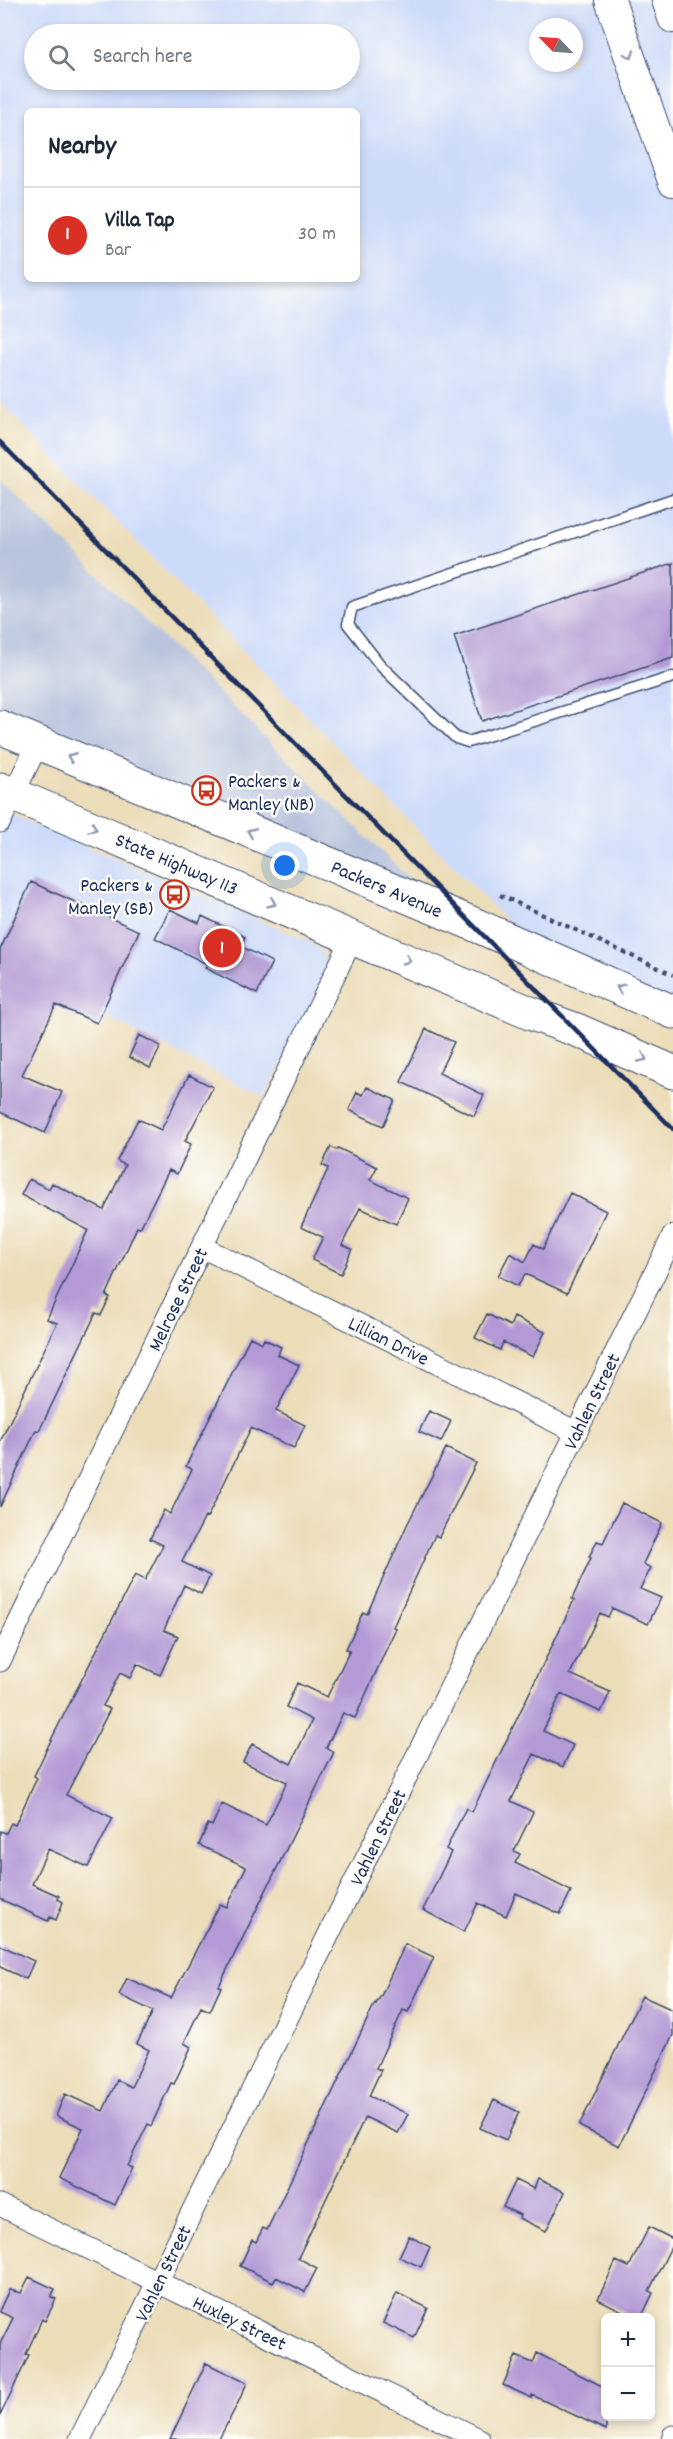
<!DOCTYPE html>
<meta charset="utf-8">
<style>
body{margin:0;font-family:Dekko,sans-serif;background:#f6f6f7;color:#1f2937}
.controls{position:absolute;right:18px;bottom:18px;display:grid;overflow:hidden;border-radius:9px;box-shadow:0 3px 9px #0003}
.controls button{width:54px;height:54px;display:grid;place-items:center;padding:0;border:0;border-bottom:2px solid #e0e1e3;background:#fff;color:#1f2937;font:30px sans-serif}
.compass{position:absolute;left:529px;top:18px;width:54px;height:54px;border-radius:50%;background:#fff;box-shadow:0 3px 9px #0003;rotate:295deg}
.you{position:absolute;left:285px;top:866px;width:21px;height:21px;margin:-15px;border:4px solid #fff;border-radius:50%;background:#1a73e8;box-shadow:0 0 0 9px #1a73e833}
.badge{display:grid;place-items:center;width:39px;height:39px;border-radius:50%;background:#d93025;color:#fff;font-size:20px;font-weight:700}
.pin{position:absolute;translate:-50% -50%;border:3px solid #fff;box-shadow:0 2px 6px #0006}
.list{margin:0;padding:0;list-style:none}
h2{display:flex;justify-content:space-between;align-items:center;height:78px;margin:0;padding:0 24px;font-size:26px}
h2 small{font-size:20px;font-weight:400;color:#747a83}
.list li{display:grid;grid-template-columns:39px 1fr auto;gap:18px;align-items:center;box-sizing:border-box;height:96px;padding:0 24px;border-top:2px solid #e0e1e3}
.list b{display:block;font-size:22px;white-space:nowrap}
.list p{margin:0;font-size:20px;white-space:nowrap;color:#747a83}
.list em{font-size:20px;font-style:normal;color:#747a83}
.icon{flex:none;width:33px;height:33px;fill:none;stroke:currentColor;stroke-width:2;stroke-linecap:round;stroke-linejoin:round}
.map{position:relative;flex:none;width:673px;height:2439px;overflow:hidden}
.search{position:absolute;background:#fff;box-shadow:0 3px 9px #0003;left:24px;top:24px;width:336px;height:66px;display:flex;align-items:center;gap:15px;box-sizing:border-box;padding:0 21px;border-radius:33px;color:#747a83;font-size:22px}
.panel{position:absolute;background:#fff;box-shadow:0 3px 9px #0003;left:24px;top:108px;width:336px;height:174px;border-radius:9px}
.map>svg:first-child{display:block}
.built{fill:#cddbfa;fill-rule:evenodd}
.industrial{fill:#b9c5de}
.building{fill:#b39ad6}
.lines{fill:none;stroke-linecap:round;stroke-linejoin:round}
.service-casing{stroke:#3a496c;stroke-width:13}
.minor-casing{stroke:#3a496c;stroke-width:23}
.secondary-casing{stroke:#3a496c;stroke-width:32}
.primary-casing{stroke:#3a496c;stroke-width:35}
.path{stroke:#3a496c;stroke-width:4;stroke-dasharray:4.5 4.5;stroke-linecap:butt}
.service{stroke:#fff;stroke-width:10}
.minor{stroke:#fff;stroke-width:21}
.secondary{stroke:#fff;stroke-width:30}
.primary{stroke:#fff;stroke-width:33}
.rail{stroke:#1b2f5e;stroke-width:4.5}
.oneway{stroke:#8d97ae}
.labels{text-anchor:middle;stroke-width:5;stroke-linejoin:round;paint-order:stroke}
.poi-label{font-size:20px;fill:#1b2f5e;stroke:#fdfcf7;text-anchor:start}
.street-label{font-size:20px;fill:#1b2f5e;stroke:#fdfcf7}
</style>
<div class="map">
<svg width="673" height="2439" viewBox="0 0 673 2439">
<rect width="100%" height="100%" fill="#fdfcf7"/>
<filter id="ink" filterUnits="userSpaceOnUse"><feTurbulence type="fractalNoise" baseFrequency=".0167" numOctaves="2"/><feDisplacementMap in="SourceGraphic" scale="12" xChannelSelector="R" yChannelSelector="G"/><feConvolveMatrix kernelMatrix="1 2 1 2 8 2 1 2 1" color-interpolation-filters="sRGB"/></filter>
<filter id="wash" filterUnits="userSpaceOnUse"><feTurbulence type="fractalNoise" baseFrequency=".008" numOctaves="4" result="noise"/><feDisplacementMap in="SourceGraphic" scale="24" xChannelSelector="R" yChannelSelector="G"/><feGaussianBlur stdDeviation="1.35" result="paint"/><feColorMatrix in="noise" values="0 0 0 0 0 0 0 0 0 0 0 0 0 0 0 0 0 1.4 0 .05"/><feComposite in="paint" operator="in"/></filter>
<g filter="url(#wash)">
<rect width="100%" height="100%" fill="#ecddb9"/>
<path class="built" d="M 0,0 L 673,0 L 673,1012 L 536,951 L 0,402 ZM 538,27 L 574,27 L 574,63 L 538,63 ZM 34,34 L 350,34 L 350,80 L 34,80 ZM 27,111 L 357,111 L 357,279 L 27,279 Z
M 0,810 L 308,941 L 322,952 L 326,967 L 325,975 L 264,1097 L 106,1017 L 100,1028 L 0,983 Z"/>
<path class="industrial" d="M 0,479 L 441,910 L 0,727 Z"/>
<g id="blocks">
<path class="building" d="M 673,563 L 673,658 L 482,721 L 454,636 Z
M 31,882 L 139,931 L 97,1023 L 56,1005 L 22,1075 L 62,1092 L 45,1133 L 0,1112 L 0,950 Z
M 170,909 L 199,923 L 202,916 L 245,937 L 240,946 L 272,962 L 257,994 L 205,968 L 207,964 L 155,938 Z
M 426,1029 L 454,1042 L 439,1073 L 484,1095 L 474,1116 L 401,1082 Z
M 139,1035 L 161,1046 L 150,1068 L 129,1057 Z
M 189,1075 L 213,1087 L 185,1141 L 191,1144 L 177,1174 L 169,1170 L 140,1228 L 137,1227 L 106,1296 L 110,1297 L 101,1315 L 96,1313 L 39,1431 L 36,1430 L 0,1507 L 0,1442 L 57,1323 L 47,1319 L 88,1230 L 21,1195 L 29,1179 L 49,1189 L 52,1183 L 104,1210 L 125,1165 L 117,1161 L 138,1119 L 161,1130 Z
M 367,1087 L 395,1100 L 383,1126 L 349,1110 L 357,1092 L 363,1095 Z
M 331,1147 L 337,1150 L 338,1148 L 377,1167 L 370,1180 L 408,1198 L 396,1224 L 360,1208 L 342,1245 L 352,1249 L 341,1274 L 312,1260 L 323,1237 L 301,1227 L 327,1171 L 328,1168 L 322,1165 Z
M 570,1193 L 606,1211 L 567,1293 L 525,1274 L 518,1286 L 498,1276 L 510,1253 L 525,1262 L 534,1244 L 543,1249 Z
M 487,1314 L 510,1326 L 514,1317 L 545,1332 L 533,1357 L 503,1342 L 500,1350 L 475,1338 Z
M 250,1337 L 262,1343 L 264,1339 L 281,1347 L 278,1355 L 299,1365 L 276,1411 L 305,1425 L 294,1448 L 251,1428 L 207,1518 L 205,1517 L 182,1562 L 210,1576 L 201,1594 L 184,1585 L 164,1630 L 178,1636 L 160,1675 L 137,1664 L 130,1678 L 120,1673 L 103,1706 L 110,1709 L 66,1795 L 113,1818 L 88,1867 L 48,1849 L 32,1884 L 59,1896 L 58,1899 L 63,1902 L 56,1920 L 50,1917 L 48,1921 L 0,1899 L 0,1831 L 6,1833 L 11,1823 L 15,1825 L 37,1778 L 34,1776 L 52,1738 L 135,1575 L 145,1580 L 163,1545 L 150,1539 L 164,1510 L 170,1514 L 192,1469 L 186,1466 Z
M 429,1411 L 451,1421 L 441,1442 L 419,1432 Z
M 446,1448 L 476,1463 L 439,1537 L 435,1535 L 393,1627 L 396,1628 L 355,1718 L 343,1713 L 326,1748 L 334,1752 L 219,1986 L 221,1987 L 210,2011 L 201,2007 L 184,2043 L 191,2047 L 174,2084 L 171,2083 L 151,2126 L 148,2124 L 127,2166 L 132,2168 L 115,2205 L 59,2178 L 83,2128 L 56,2116 L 65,2094 L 103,2111 L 117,2080 L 131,2087 L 149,2050 L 137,2044 L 153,2011 L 119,1995 L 127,1978 L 171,1998 L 220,1904 L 227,1907 L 246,1867 L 199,1845 L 208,1824 L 212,1826 L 222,1804 L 266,1825 L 287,1782 L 243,1762 L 252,1744 L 291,1764 L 312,1720 L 286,1707 L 297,1683 L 327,1697 L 350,1650 L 346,1649 L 363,1612 L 367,1614 L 407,1525 Z
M 622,1503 L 662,1523 L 643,1564 L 651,1568 L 640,1589 L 661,1598 L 648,1624 L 612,1608 L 608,1617 L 600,1613 L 570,1674 L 610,1692 L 601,1712 L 561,1694 L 543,1731 L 573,1745 L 563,1767 L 534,1754 L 511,1801 L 533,1812 L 514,1851 L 520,1854 L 515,1863 L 571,1891 L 560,1914 L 516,1893 L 506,1916 L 478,1903 L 464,1932 L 423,1910 L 451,1852 L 446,1849 L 466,1808 L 472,1812 L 574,1600 L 572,1599 L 591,1558 L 589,1557 L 597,1541 L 603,1543 Z
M 405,1944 L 434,1957 L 408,2012 L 403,2010 L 376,2068 L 381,2070 L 369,2096 L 408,2114 L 398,2133 L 365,2117 L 298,2258 L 317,2268 L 305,2292 L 276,2277 L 273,2282 L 240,2266 L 252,2240 L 256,2242 L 263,2228 L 267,2230 L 375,2003 L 376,2004 L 382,1994 Z
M 0,1945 L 34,1961 L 26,1979 L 0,1967 Z
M 642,1996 L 673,2010 L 673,2035 L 619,2146 L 579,2126 Z
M 494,2100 L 519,2112 L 506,2140 L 480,2128 Z
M 538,2179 L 565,2192 L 546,2231 L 519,2218 L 520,2215 L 503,2207 L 516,2180 L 534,2189 Z
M 649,2227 L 673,2239 L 673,2243 L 649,2291 L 653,2293 L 641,2318 L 636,2318 L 598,2299 L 616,2261 L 629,2267 Z
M 409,2236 L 430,2247 L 421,2267 L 399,2257 Z
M 29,2277 L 55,2289 L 51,2297 L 56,2299 L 45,2321 L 42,2319 L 26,2354 L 29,2355 L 0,2416 L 0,2344 L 13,2318 L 0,2312 L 0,2309 L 9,2290 L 21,2293 Z
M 397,2293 L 428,2308 L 414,2338 L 383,2323 Z
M 537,2353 L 606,2388 L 606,2430 L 532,2395 L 532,2398 L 503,2385 L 516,2356 L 533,2363 Z
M 206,2363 L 247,2383 L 236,2407 L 219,2439 L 170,2439 Z"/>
</g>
</g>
<g filter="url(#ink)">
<use href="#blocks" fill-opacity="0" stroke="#3a496c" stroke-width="1.5"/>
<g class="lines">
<defs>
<path id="service" d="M 673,499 L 352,607 L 348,624 L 381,666 L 456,738 L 468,742 L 673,677"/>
<path id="minor" d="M 0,822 L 38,743
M 202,1247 L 576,1432
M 0,1661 L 353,937
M 0,2205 L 479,2439
M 80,2439 L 673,1236
M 672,2439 L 673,2436"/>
<path id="secondary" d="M 610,0 L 673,181
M 667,0 L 673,18"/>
<path id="primary" d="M 0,727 L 471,923 L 673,1012
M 0,789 L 530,1013 L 579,1031 L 673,1072"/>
</defs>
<use href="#service" class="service-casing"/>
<use href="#minor" class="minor-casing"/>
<use href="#secondary" class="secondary-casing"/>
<use href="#primary" class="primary-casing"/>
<path class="path" d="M 500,895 L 673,975"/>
<use href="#service" class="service"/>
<use href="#minor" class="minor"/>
<use href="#secondary" class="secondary"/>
<use href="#primary" class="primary"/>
<path class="rail" d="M 0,442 L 673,1129"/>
</g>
<defs><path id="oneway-chevron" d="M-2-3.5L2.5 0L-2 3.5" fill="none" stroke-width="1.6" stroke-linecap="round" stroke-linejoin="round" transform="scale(1.5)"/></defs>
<g class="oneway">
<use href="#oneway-chevron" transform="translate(630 55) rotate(71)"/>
<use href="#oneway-chevron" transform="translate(71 757) rotate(-158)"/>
<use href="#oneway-chevron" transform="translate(93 828) rotate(23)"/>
<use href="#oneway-chevron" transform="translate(251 832) rotate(-157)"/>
<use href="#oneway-chevron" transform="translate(272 903) rotate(23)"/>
<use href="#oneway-chevron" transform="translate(407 960) rotate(23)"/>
<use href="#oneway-chevron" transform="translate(620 988) rotate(-156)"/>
<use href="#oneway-chevron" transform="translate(643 1058) rotate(23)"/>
</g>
</g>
<defs>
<symbol id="bus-ring" viewBox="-11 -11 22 22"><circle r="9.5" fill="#fdfcf7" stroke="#c8321e" stroke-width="1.5"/><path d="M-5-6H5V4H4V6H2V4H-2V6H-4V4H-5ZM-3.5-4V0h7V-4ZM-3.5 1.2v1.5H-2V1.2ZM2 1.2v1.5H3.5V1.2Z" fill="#c8321e"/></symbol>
</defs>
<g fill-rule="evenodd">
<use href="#bus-ring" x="190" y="774" width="33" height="33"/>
<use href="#bus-ring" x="158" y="878" width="33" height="33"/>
</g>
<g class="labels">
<g class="poi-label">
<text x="228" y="787">Packers &amp;<tspan x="228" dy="23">Manley (NB)</tspan></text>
<text x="153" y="891" text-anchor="end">Packers &amp;<tspan x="153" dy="23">Manley (SB)</tspan></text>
</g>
<g class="street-label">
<text transform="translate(177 863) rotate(23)" y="7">State Highway 113</text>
<text transform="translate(387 888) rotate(23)" y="7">Packers Avenue</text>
<text transform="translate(177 1299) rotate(-64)" y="7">Melrose Street</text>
<text transform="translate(389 1340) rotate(26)" y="7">Lillian Drive</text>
<text transform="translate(591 1401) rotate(-64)" y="7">Vahlen Street</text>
<text transform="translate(377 1837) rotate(-64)" y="7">Vahlen Street</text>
<text transform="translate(162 2273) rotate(-64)" y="7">Vahlen Street</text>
<text transform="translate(240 2322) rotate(26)" y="7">Huxley Street</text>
</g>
</g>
</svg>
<div class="controls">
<button>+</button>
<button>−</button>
</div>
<svg class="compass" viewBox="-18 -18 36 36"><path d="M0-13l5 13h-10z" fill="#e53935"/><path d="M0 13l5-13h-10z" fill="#747a83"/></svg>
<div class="you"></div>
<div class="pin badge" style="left:222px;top:948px">1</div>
<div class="search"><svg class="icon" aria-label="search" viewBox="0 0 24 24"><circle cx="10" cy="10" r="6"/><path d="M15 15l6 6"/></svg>Search here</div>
<section class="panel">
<h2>Nearby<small></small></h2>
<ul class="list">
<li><span class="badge">1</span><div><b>Villa Tap</b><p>Bar</p></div><em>30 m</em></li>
</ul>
</section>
</div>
